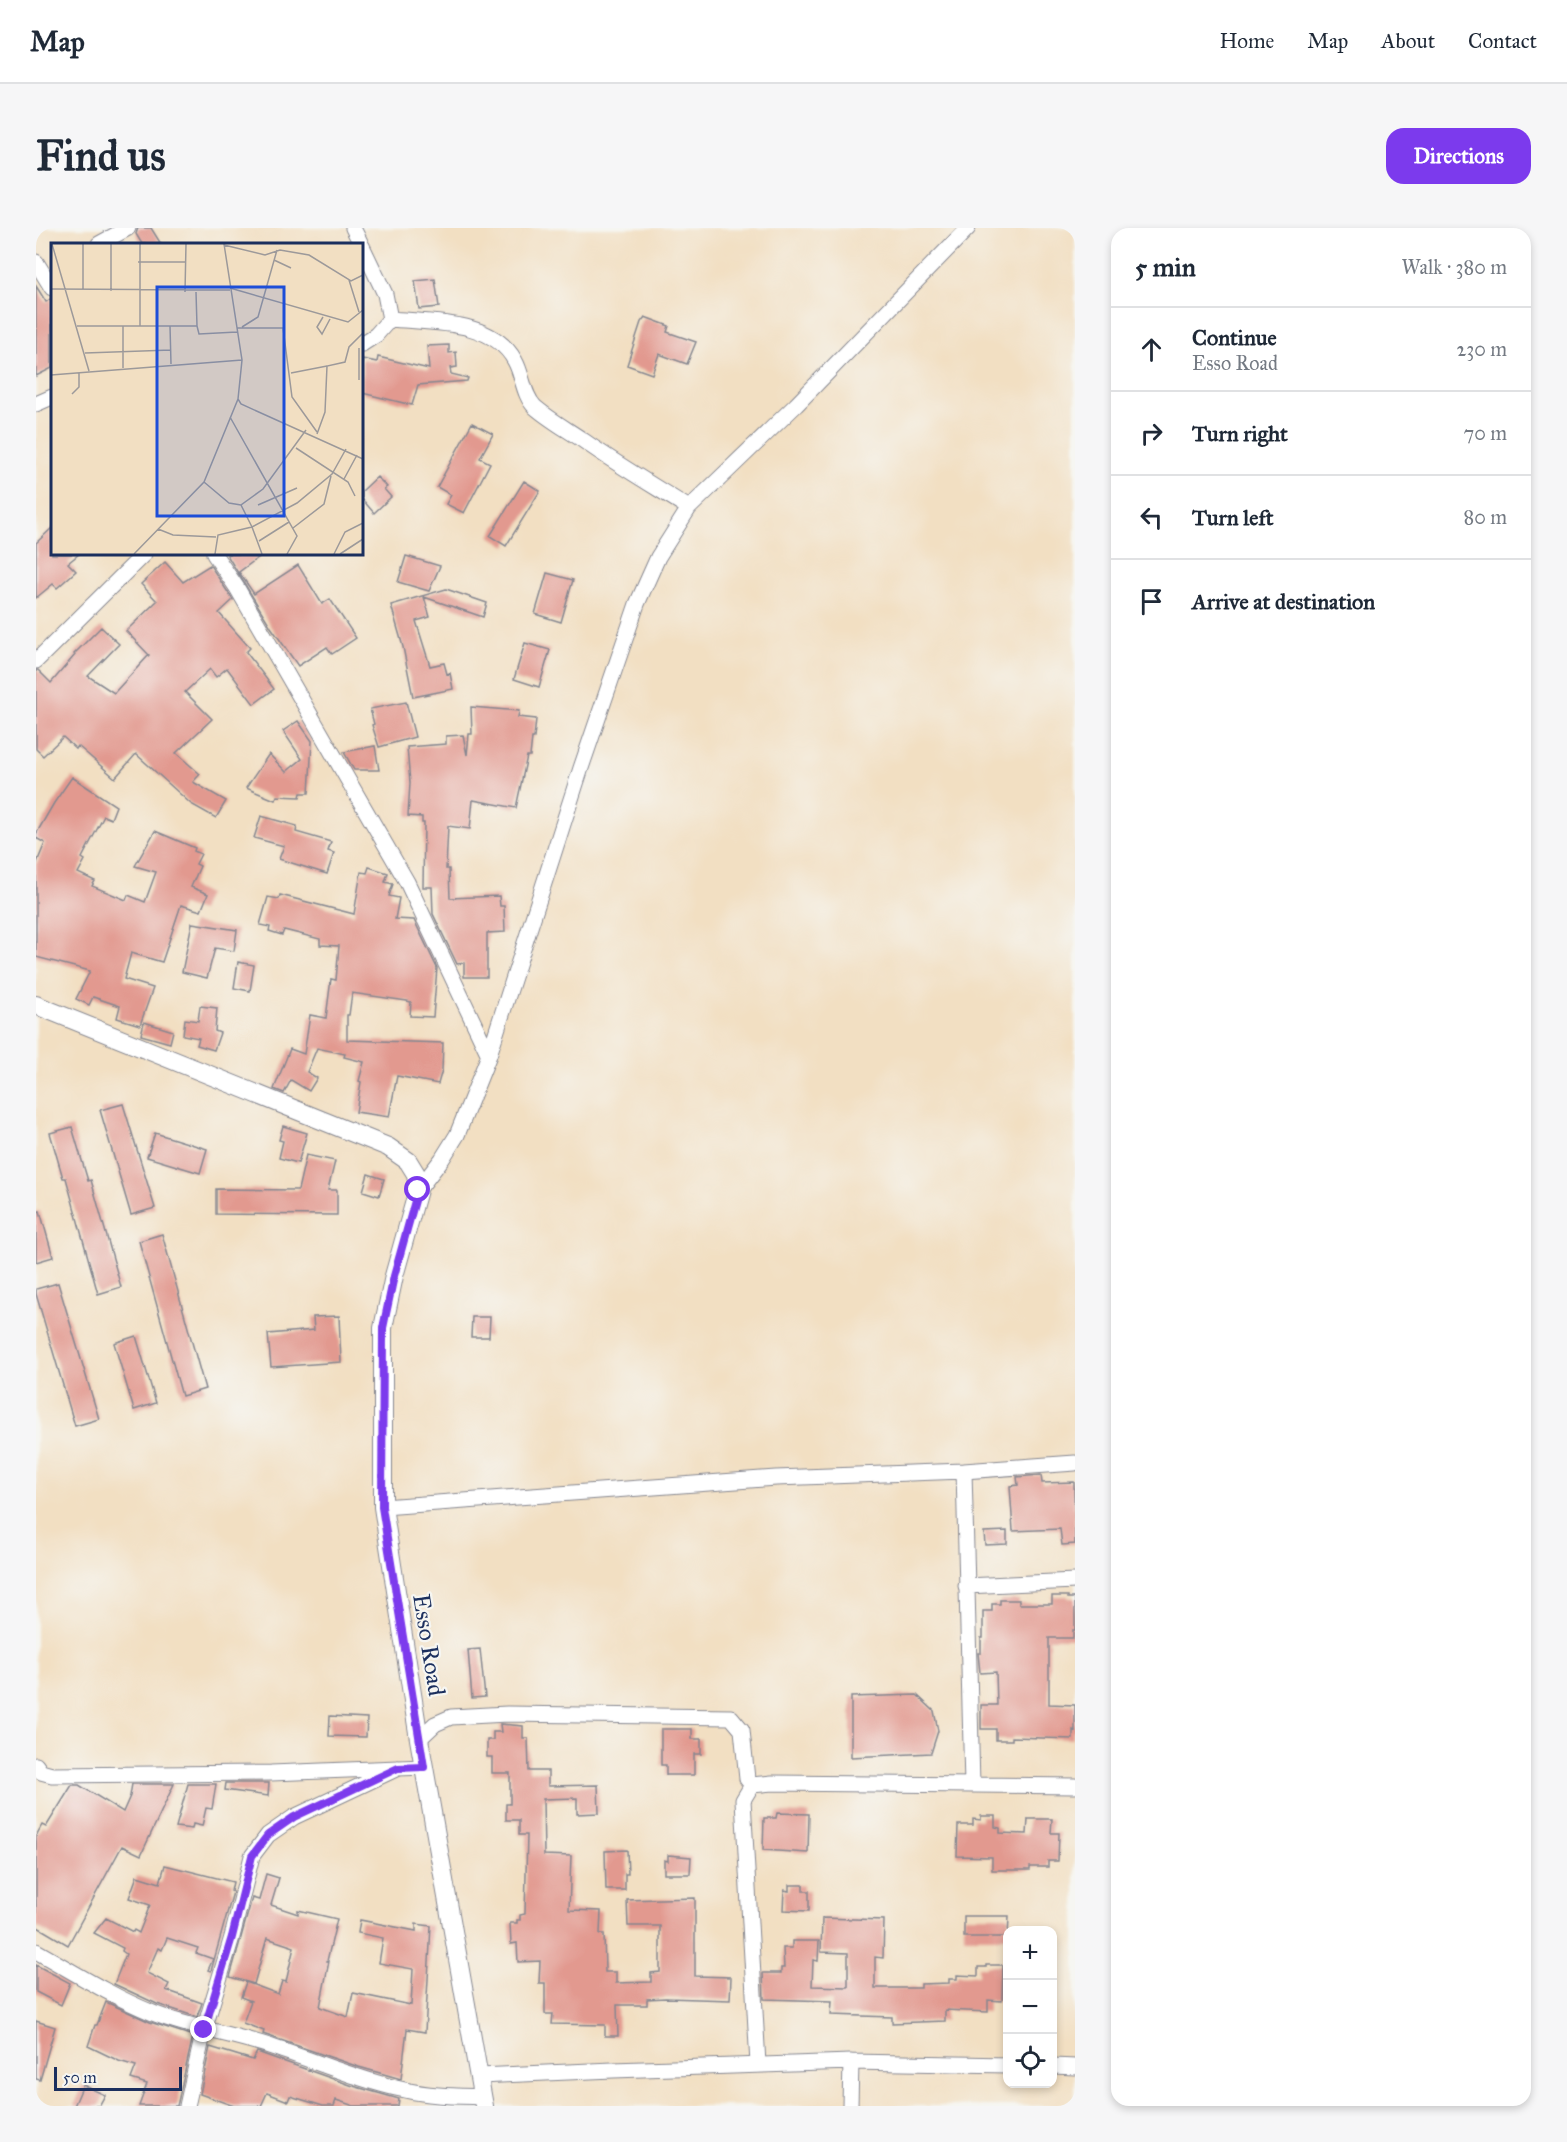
<!DOCTYPE html>
<meta charset="utf-8">
<style>
body{margin:0;font-family:"IM FELL Great Primer",serif;background:#f6f6f7;color:#1f2937}
.controls{position:absolute;right:18px;bottom:18px;display:grid;overflow:hidden;border-radius:12px;box-shadow:0 3px 9px #0003}
.controls button{width:54px;height:54px;display:grid;place-items:center;padding:0;border:0;border-bottom:2px solid #e0e1e3;background:#fff;color:#1f2937;font:30px sans-serif}
.scale{position:absolute;left:18px;bottom:15px;width:128px;box-sizing:border-box;padding-left:6px;border:3px solid #1b2f5e;border-top:0;font-size:16px;line-height:21px;white-space:nowrap;color:#1b2f5e;-webkit-text-stroke:4px #f6f6f2;paint-order:stroke}
.stop{position:absolute;width:18px;height:18px;margin:-14px;border:4px solid #7c3aed;border-radius:50%;background:#fff}
.stop.end{background:#7c3aed;border-color:#fff;box-shadow:0 2px 6px #0008}
.list{margin:0;padding:0;list-style:none}
h2{display:flex;justify-content:space-between;align-items:center;height:78px;margin:0;padding:0 24px;font-size:26px}
h2 small{font-size:20px;font-weight:400;color:#747a83}
.list li{display:grid;grid-template-columns:39px 1fr auto;gap:18px;align-items:center;box-sizing:border-box;height:84px;padding:0 24px;border-top:2px solid #e0e1e3}
.list b{display:block;font-size:22px;white-space:nowrap}
.list p{margin:0;font-size:20px;white-space:nowrap;color:#747a83}
.list em{font-size:20px;font-style:normal;color:#747a83}
.icon{flex:none;width:33px;height:33px;fill:none;stroke:currentColor;stroke-width:2;stroke-linecap:round;stroke-linejoin:round}
.map{position:relative;flex:none;width:1039px;height:1878px;overflow:hidden;border-radius:18px}
header{display:flex;align-items:center;gap:36px;box-sizing:border-box;height:84px;padding:0 30px;background:#fff;border-bottom:2px solid #e0e1e3}
header strong{font-size:28px}
nav{display:flex;gap:33px;margin-inline-start:auto;font-size:21px}
.intro{display:flex;align-items:center;justify-content:space-between;box-sizing:border-box;height:144px;padding:0 36px}
h1{margin:0;font-size:42px}
.button{padding:15px 27px;border-radius:18px;background:#7c3aed;color:#fff;font-size:21px;font-weight:700}
main{display:flex;gap:36px;padding:0 36px}
aside{flex:1;background:#fff;border-radius:18px;box-shadow:0 3px 9px #0003}
.map>svg:first-child{display:block}
.building{fill:#e2998f}
.lines{fill:none;stroke-linecap:round;stroke-linejoin:round}
.minor-casing{stroke:#868790;stroke-width:17}
.tertiary-casing{stroke:#868790;stroke-width:20}
.minor{stroke:#fff;stroke-width:15}
.tertiary{stroke:#fff;stroke-width:18}
.route{stroke:#7c3aed;stroke-width:8}
.labels{text-anchor:middle;stroke-width:4.5;stroke-linejoin:round;paint-order:stroke}
.street-label{font-size:24px;fill:#1b2f5e;stroke:#f6f6f2}
.inset-road{fill:none;stroke:#9c999a;stroke-width:1.5}
.view{fill:#1d4ed8;fill-opacity:0.15;stroke:#1d4ed8;stroke-width:3}
.inset-edge{fill:none;stroke:#1b2f5e;stroke-width:3}
</style>
<header>
<strong>Map</strong>
<nav><a>Home</a><a>Map</a><a>About</a><a>Contact</a></nav>
</header>
<div class="intro"><h1>Find us</h1><a class="button">Directions</a></div>
<main>
<div class="map">
<svg width="1039" height="1878" viewBox="0 0 1039 1878">
<rect width="100%" height="100%" fill="#f6f6f2"/>
<filter id="ink" filterUnits="userSpaceOnUse"><feTurbulence type="fractalNoise" baseFrequency=".0167" numOctaves="2"/><feDisplacementMap in="SourceGraphic" scale="12" xChannelSelector="R" yChannelSelector="G"/><feConvolveMatrix kernelMatrix="1 2 1 2 8 2 1 2 1" color-interpolation-filters="sRGB"/></filter>
<filter id="wash" filterUnits="userSpaceOnUse"><feTurbulence type="fractalNoise" baseFrequency=".008" numOctaves="4" result="noise"/><feDisplacementMap in="SourceGraphic" scale="24" xChannelSelector="R" yChannelSelector="G"/><feGaussianBlur stdDeviation="1.35" result="paint"/><feColorMatrix in="noise" values="0 0 0 0 0 0 0 0 0 0 0 0 0 0 0 0 0 1.4 0 .05"/><feComposite in="paint" operator="in"/></filter>
<g filter="url(#wash)">
<rect width="100%" height="100%" fill="#f2dfc2"/>
<g id="blocks">
<path class="building" d="M 102,0 L 115,0 L 125,16 L 106,16 L 100,6 Z
M 399,51 L 403,79 L 383,81 L 379,53 Z
M 0,58 L 10,74 L 16,70 L 16,140 L 0,148 Z
M 609,89 L 633,98 L 631,104 L 660,114 L 651,136 L 623,126 L 616,146 L 591,137 L 605,94 Z
M 413,117 L 413,125 L 420,124 L 421,139 L 414,140 L 415,146 L 432,150 L 431,153 L 382,157 L 376,177 L 326,165 L 326,131 L 341,134 L 342,129 L 393,141 L 391,118 Z
M 436,195 L 457,206 L 444,230 L 454,235 L 428,285 L 410,276 L 415,267 L 401,259 Z
M 341,249 L 351,259 L 348,261 L 355,269 L 338,285 L 326,271 L 326,263 Z
M 488,253 L 504,263 L 470,318 L 454,308 Z
M 16,300 L 16,326 L 43,326 L 32,335 L 40,343 L 21,360 L 17,356 L 0,370 L 0,315 Z
M 193,326 L 227,326 L 203,344 L 218,366 L 262,337 L 286,376 L 294,371 L 320,410 L 296,426 L 291,419 L 262,438 L 235,399 L 191,327 Z
M 370,328 L 404,338 L 393,363 L 362,354 Z
M 129,334 L 147,354 L 174,337 L 197,372 L 183,385 L 214,420 L 210,424 L 238,461 L 218,476 L 191,440 L 180,449 L 174,441 L 149,464 L 176,491 L 140,525 L 164,546 L 157,554 L 190,573 L 180,590 L 155,576 L 100,526 L 79,550 L 42,518 L 40,521 L 27,509 L 7,528 L 0,521 L 0,442 L 2,442 L 15,455 L 39,427 L 38,426 L 65,399 L 83,416 L 52,448 L 78,465 L 113,427 L 90,403 L 121,373 L 105,356 Z
M 511,345 L 537,352 L 525,394 L 499,386 Z
M 410,361 L 451,375 L 447,389 L 388,369 L 394,389 L 380,393 L 394,438 L 408,435 L 411,446 L 414,445 L 417,461 L 377,469 L 367,419 L 355,377 Z
M 489,415 L 514,422 L 503,459 L 478,451 Z
M 370,474 L 379,509 L 343,519 L 336,497 L 338,496 L 334,481 Z
M 435,479 L 483,483 L 482,489 L 500,491 L 498,510 L 496,510 L 494,528 L 491,528 L 480,580 L 437,572 L 434,601 L 412,598 L 410,641 L 413,641 L 414,670 L 463,668 L 464,678 L 468,678 L 469,704 L 451,705 L 451,749 L 428,749 L 428,735 L 421,736 L 397,686 L 396,659 L 387,659 L 388,595 L 386,595 L 386,589 L 372,588 L 374,555 L 371,519 L 410,516 L 410,508 L 427,507 L 431,527 L 433,506 L 436,506 Z
M 262,493 L 276,513 L 273,565 L 265,565 L 264,569 L 241,568 L 239,572 L 210,560 L 233,526 L 250,544 L 266,531 L 247,503 Z
M 339,518 L 343,542 L 318,542 L 308,524 Z
M 36,549 L 80,578 L 75,591 L 68,588 L 46,630 L 49,632 L 42,645 L 59,653 L 56,658 L 90,672 L 92,667 L 109,674 L 120,644 L 99,638 L 119,603 L 159,620 L 158,623 L 165,626 L 160,636 L 164,638 L 155,659 L 172,666 L 165,683 L 145,677 L 126,734 L 95,725 L 88,751 L 117,760 L 104,797 L 81,790 L 84,778 L 57,769 L 53,777 L 40,771 L 54,743 L 0,729 L 0,637 L 9,615 L 0,610 L 0,606 L 18,575 Z
M 225,588 L 261,598 L 260,604 L 295,614 L 292,623 L 298,625 L 291,646 L 243,631 L 248,618 L 218,610 Z
M 333,639 L 352,645 L 349,654 L 357,656 L 353,668 L 363,670 L 359,691 L 378,692 L 401,740 L 397,789 L 374,788 L 375,774 L 371,773 L 316,765 L 313,787 L 311,787 L 311,812 L 407,815 L 406,842 L 402,856 L 361,848 L 353,889 L 320,884 L 325,854 L 323,853 L 328,834 L 308,829 L 309,826 L 281,820 L 271,844 L 281,850 L 273,863 L 255,852 L 248,865 L 238,861 L 254,821 L 268,826 L 274,787 L 290,790 L 295,751 L 300,752 L 303,718 L 284,717 L 284,711 L 248,702 L 246,707 L 233,703 L 234,699 L 224,697 L 232,669 L 243,671 L 244,667 L 318,686 L 325,644 L 331,645 Z
M 156,695 L 201,702 L 198,723 L 179,720 L 171,750 L 146,744 Z
M 202,734 L 218,737 L 214,763 L 198,760 Z
M 164,778 L 181,780 L 179,803 L 184,805 L 178,822 L 161,817 L 163,810 L 147,807 L 149,791 L 162,793 Z
M 108,794 L 137,803 L 134,815 L 105,807 Z
M 87,876 L 119,980 L 95,987 L 64,882 Z
M 247,898 L 271,905 L 262,935 L 243,930 L 247,913 L 243,912 Z
M 36,899 L 52,953 L 55,952 L 85,1059 L 62,1066 L 30,950 L 27,950 L 14,905 Z
M 119,905 L 171,921 L 164,945 L 111,929 Z
M 270,927 L 299,933 L 292,962 L 301,962 L 301,987 L 180,986 L 180,961 L 262,962 Z
M 332,946 L 348,951 L 343,968 L 327,963 Z
M 4,983 L 17,1029 L 0,1034 L 0,984 Z
M 126,1006 L 169,1161 L 146,1168 L 103,1013 Z
M 22,1055 L 63,1191 L 39,1198 L 0,1066 L 0,1061 Z
M 303,1088 L 305,1134 L 235,1139 L 232,1106 L 278,1102 L 277,1089 Z
M 436,1089 L 454,1089 L 453,1109 L 435,1109 Z
M 100,1108 L 120,1175 L 98,1182 L 78,1115 Z
M 1005,1247 L 1006,1255 L 1038,1254 L 1039,1316 L 1026,1317 L 1024,1301 L 977,1303 L 974,1258 L 982,1257 L 981,1249 Z
M 971,1303 L 971,1316 L 949,1317 L 948,1304 Z
M 1016,1368 L 1032,1368 L 1032,1370 L 1039,1370 L 1039,1402 L 1037,1402 L 1037,1410 L 1013,1410 L 1013,1476 L 1039,1477 L 1039,1503 L 1037,1502 L 1037,1511 L 976,1509 L 976,1512 L 960,1512 L 960,1501 L 945,1501 L 945,1477 L 961,1477 L 960,1444 L 944,1445 L 942,1425 L 945,1425 L 945,1410 L 947,1410 L 947,1383 L 956,1383 L 956,1376 L 964,1376 L 964,1372 L 983,1372 L 983,1376 L 1016,1376 Z
M 444,1421 L 449,1469 L 436,1470 L 432,1422 Z
M 881,1467 L 898,1483 L 902,1503 L 895,1525 L 815,1529 L 815,1469 Z
M 294,1488 L 331,1490 L 330,1509 L 293,1508 Z
M 464,1496 L 487,1498 L 487,1510 L 492,1510 L 493,1543 L 512,1543 L 512,1558 L 562,1557 L 563,1585 L 541,1586 L 541,1570 L 507,1571 L 508,1627 L 535,1628 L 533,1682 L 565,1683 L 564,1706 L 568,1706 L 569,1744 L 580,1744 L 580,1755 L 615,1754 L 615,1745 L 624,1744 L 624,1698 L 592,1698 L 591,1672 L 659,1670 L 659,1748 L 695,1749 L 694,1772 L 630,1770 L 611,1771 L 611,1777 L 581,1777 L 582,1808 L 569,1808 L 569,1797 L 516,1796 L 517,1786 L 509,1786 L 509,1755 L 503,1755 L 504,1733 L 482,1734 L 481,1715 L 475,1716 L 474,1695 L 481,1695 L 481,1692 L 484,1692 L 484,1687 L 489,1686 L 491,1607 L 483,1607 L 483,1592 L 470,1592 L 470,1576 L 474,1576 L 474,1545 L 456,1545 L 456,1529 L 451,1529 L 451,1512 L 457,1512 L 457,1504 L 465,1504 Z
M 625,1501 L 656,1501 L 656,1511 L 665,1511 L 665,1526 L 658,1526 L 658,1547 L 630,1547 L 630,1537 L 625,1537 Z
M 190,1555 L 233,1555 L 232,1568 L 189,1562 Z
M 96,1556 L 138,1556 L 105,1627 L 86,1618 L 32,1717 L 0,1698 L 0,1608 L 6,1597 L 10,1599 L 36,1557 L 43,1557 L 87,1584 L 94,1568 Z
M 152,1556 L 180,1556 L 176,1581 L 170,1580 L 166,1598 L 157,1596 L 156,1601 L 140,1599 Z
M 741,1585 L 773,1586 L 772,1625 L 727,1622 L 728,1590 L 740,1590 Z
M 945,1588 L 959,1588 L 959,1599 L 964,1600 L 964,1605 L 991,1606 L 992,1591 L 1016,1591 L 1015,1605 L 1023,1605 L 1022,1633 L 1012,1633 L 1012,1639 L 994,1639 L 994,1642 L 956,1642 L 956,1629 L 921,1628 L 922,1597 L 937,1597 L 937,1591 L 945,1592 Z
M 591,1622 L 592,1646 L 589,1646 L 589,1662 L 570,1662 L 569,1623 Z
M 632,1627 L 655,1629 L 654,1646 L 628,1646 L 628,1632 L 632,1633 Z
M 129,1637 L 197,1654 L 195,1663 L 197,1664 L 175,1743 L 172,1742 L 177,1731 L 160,1725 L 162,1720 L 131,1710 L 126,1722 L 122,1720 L 111,1745 L 133,1756 L 130,1762 L 166,1775 L 161,1789 L 121,1776 L 78,1756 L 90,1726 L 86,1723 L 87,1720 L 58,1705 L 70,1690 L 97,1704 L 98,1702 L 103,1705 L 114,1677 L 93,1670 L 101,1648 L 124,1655 Z
M 230,1646 L 243,1650 L 235,1677 L 262,1686 L 262,1682 L 301,1691 L 291,1733 L 293,1733 L 284,1779 L 312,1789 L 317,1765 L 375,1777 L 377,1741 L 343,1735 L 347,1710 L 322,1705 L 324,1692 L 380,1703 L 380,1696 L 395,1698 L 389,1804 L 371,1801 L 365,1851 L 323,1839 L 227,1806 L 228,1803 L 207,1795 L 215,1773 L 205,1769 L 210,1754 L 242,1766 L 246,1753 L 250,1754 L 258,1719 L 231,1710 L 218,1756 L 194,1749 L 216,1670 L 223,1672 Z
M 753,1657 L 767,1657 L 767,1663 L 773,1663 L 773,1683 L 747,1682 L 748,1662 L 753,1663 Z
M 928,1688 L 973,1688 L 972,1709 L 928,1709 Z
M 786,1690 L 848,1692 L 847,1730 L 839,1729 L 839,1760 L 885,1760 L 885,1756 L 913,1755 L 913,1751 L 921,1751 L 921,1747 L 942,1748 L 942,1739 L 950,1739 L 950,1737 L 967,1737 L 966,1773 L 952,1772 L 952,1784 L 909,1782 L 909,1793 L 856,1795 L 856,1789 L 795,1787 L 796,1773 L 728,1771 L 727,1745 L 745,1745 L 745,1740 L 748,1740 L 747,1720 L 756,1720 L 756,1713 L 783,1713 L 782,1733 L 777,1732 L 776,1758 L 812,1759 L 812,1725 L 785,1724 Z
M 0,1737 L 34,1755 L 25,1777 L 0,1764 Z
M 70,1774 L 114,1794 L 157,1808 L 141,1878 L 103,1878 L 111,1856 L 95,1851 L 100,1838 L 83,1833 L 52,1818 L 59,1797 L 61,1797 Z
M 0,1793 L 19,1799 L 4,1852 L 0,1851 Z
M 174,1819 L 217,1832 L 221,1824 L 317,1858 L 363,1871 L 362,1878 L 318,1878 L 300,1872 L 298,1878 L 287,1878 L 254,1868 L 252,1873 L 231,1865 L 225,1878 L 198,1878 L 164,1866 Z
M 47,1857 L 69,1867 L 63,1878 L 38,1878 Z"/>
</g>
</g>
<g filter="url(#ink)">
<use href="#blocks" fill-opacity="0" stroke="#868790" stroke-width="1.5"/>
<g class="lines">
<defs>
<path id="minor" d="M 317,0 L 325,16
M 63,16 L 92,0
M 326,18 L 349,66 L 354,91 L 340,107 L 326,116
M 0,34 L 16,60
M 354,91 C 395,95 457,91 479,133 C 487,147 487,167 499,179 C 514,192 532,202 548,213 C 582,237 618,258 653,280
M 0,176 L 16,169
M 178,326 L 201,360 L 371,654 L 453,827
M 0,433 L 108,326
M 382,962 L 406,931 L 421,907 L 453,827 L 545,540 L 601,376 L 622,329 L 653,280 L 760,177 L 932,0
M 928,1243 L 936,1557
M 347,1279 L 740,1250 L 928,1243 L 1039,1235
M 930,1358 L 1039,1353
M 383,1511 L 399,1496 L 415,1489 L 471,1486 L 695,1489 L 706,1502 L 711,1551 L 716,1557
M 0,1537 L 5,1544 L 16,1547 L 235,1545 L 388,1539
M 0,1723 C 39,1745 75,1768 117,1785 C 157,1801 199,1806 239,1820 C 282,1834 326,1853 369,1862 C 395,1868 421,1868 447,1869
M 722,1836 L 707,1572 L 716,1557 L 736,1555 L 1039,1558
M 1017,1838 L 1039,1839
M 444,1848 L 577,1842 L 815,1834 L 972,1837
M 151,1878 L 168,1802 L 196,1709 L 216,1628 L 232,1607 L 258,1589 L 362,1540
M 814,1878 L 815,1834"/>
<path id="tertiary" d="M 0,777 L 352,919 L 372,933 L 380,946 L 382,962 L 358,1048 L 347,1100 L 347,1279 L 383,1511 L 448,1878"/>
</defs>
<use href="#minor" class="minor-casing"/>
<use href="#tertiary" class="tertiary-casing"/>
<use href="#minor" class="minor"/>
<use href="#tertiary" class="tertiary"/>
</g>
</g>
<g class="lines" filter="url(#ink)">
<path class="route" d="M 168,1802 L 196,1709 L 216,1628 L 232,1607 L 258,1589 L 362,1540 L 388,1539 L 346,1279 L 347,1100 L 358,1048 L 382,962"/>
</g>
<g class="labels">
<g class="street-label">
<text transform="translate(393 1417) rotate(81)" y="8">Esso Road</text>
</g>
</g>
<g transform="translate(15 15)">
<rect width="312" height="312" fill="#f2dfc2"/>
<path class="inset-road" d="M 1,1 L 38,128M 60,1 L 60,48M 173,2 L 214,12 L 229,7 L 258,12 L 300,38 L 312,32M 223,17 L 240,25M 87,19 L 134,19M 298,37 L 308,69M 179,45 L 297,79 L 312,67M 0,46 L 179,47M 32,47 L 32,1M 134,49 L 135,1M 272,74 L 266,84 L 271,91 L 279,76M 26,83 L 146,83 L 145,49M 72,83 L 72,125M 89,83 L 89,1M 119,83 L 120,121M 146,83 L 148,91 L 186,89M 191,84 L 207,74 L 226,7M 186,85 L 232,85 L 241,154 L 266,189M 34,110 L 120,107M 240,130 L 276,123M 0,132 L 191,117M 308,137 L 308,105M 21,151 L 28,144 L 28,130M 187,156 L 190,161 L 312,216M 179,174 L 246,293 L 236,311M 255,187 L 212,246 L 190,262 L 201,284 L 246,260 L 281,231 L 295,206M 266,191 L 274,169 L 276,123 L 294,119 L 298,104 L 312,90M 245,205 L 297,239 L 304,253M 293,236 L 306,212M 153,239 L 178,260 L 190,262M 207,262 L 246,245M 242,285 L 273,261 L 280,233M 107,286 L 122,292 L 165,294M 208,298 L 238,279M 83,311 L 153,239 L 187,156 L 191,117 L 173,1M 164,311 L 167,292 L 201,284 L 211,311M 283,311 L 294,289 L 312,280M 289,311 L 312,296"/>
<path class="view" d="M 106,44 L 233,44 L 233,273 L 106,273 Z"/>
<rect width="312" height="312" class="inset-edge"/>
</g>
</svg>
<div class="controls">
<button>+</button>
<button>−</button>
<button><svg class="icon" aria-label="locate" viewBox="0 0 24 24"><circle cx="12" cy="12" r="6"/><path d="M12 2v4M12 18v4M2 12h4M18 12h4"/></svg></button>
</div>
<div class="scale">50 m</div>
<div class="stop" style="left:382px;top:962px"></div>
<div class="stop end" style="left:168px;top:1802px"></div>
</div>
<aside>
<h2>5 min<small>Walk · 380 m</small></h2>
<ul class="list">
<li><svg class="icon" aria-label="ahead" viewBox="0 0 24 24"><path d="M12 20V5M6 11l6-6 6 6"/></svg><div><b>Continue</b><p>Esso Road</p></div><em>230 m</em></li>
<li><svg class="icon" aria-label="right" viewBox="0 0 24 24"><path d="M7 20v-9h11M14 6l5 5-5 5"/></svg><div><b>Turn right</b></div><em>70 m</em></li>
<li><svg class="icon" aria-label="left" viewBox="0 0 24 24"><path d="M17 20v-9H6M10 6l-5 5 5 5"/></svg><div><b>Turn left</b></div><em>80 m</em></li>
<li><svg class="icon" aria-label="arrive" viewBox="0 0 24 24"><path d="M6 21V4h12l-3 4 3 4H6"/></svg><div><b>Arrive at destination</b></div></li>
</ul>
</aside>
</main>
